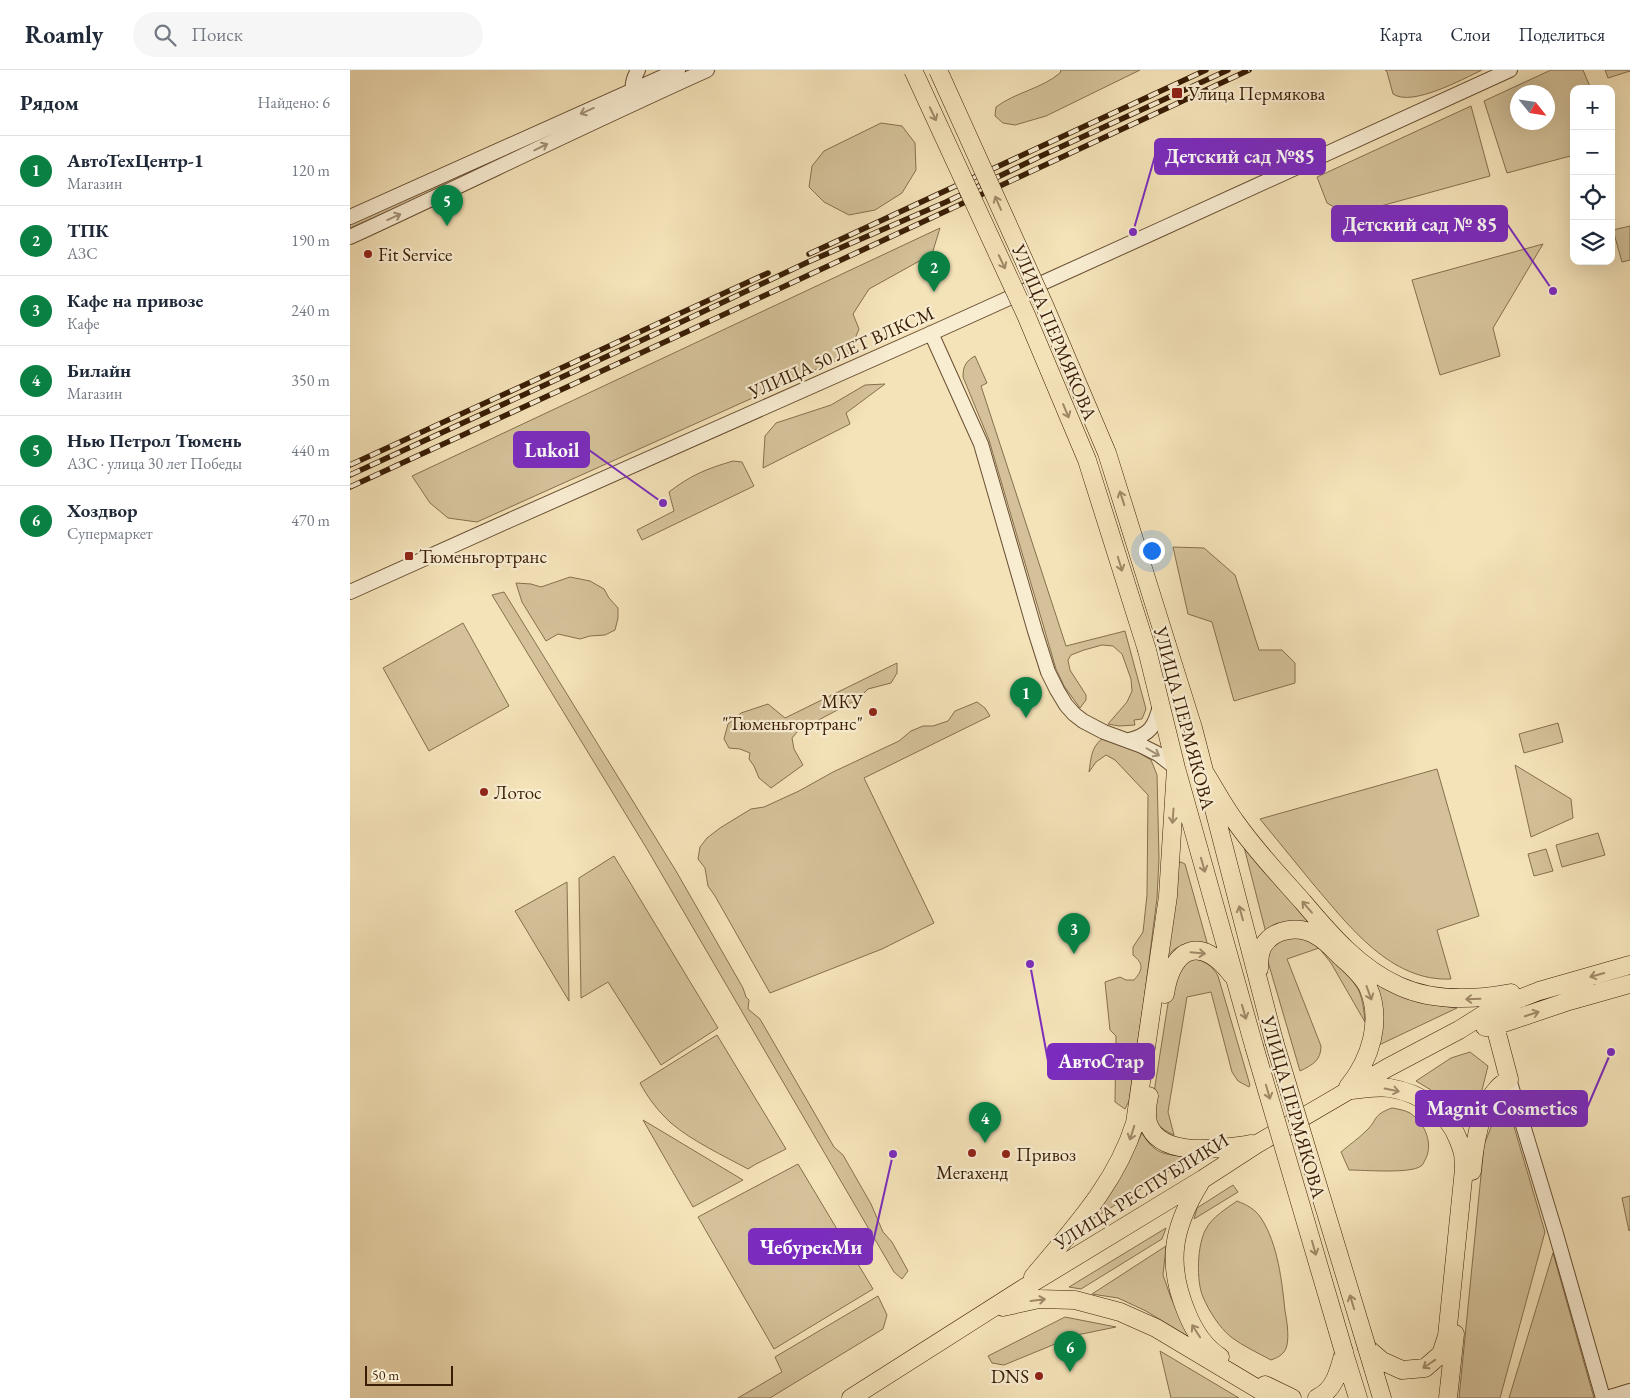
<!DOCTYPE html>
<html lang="ru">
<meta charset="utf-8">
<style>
body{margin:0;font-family:"EB Garamond",serif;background:#f6f6f7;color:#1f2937}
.controls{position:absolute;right:15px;top:15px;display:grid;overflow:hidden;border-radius:10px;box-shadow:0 5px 20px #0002}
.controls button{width:45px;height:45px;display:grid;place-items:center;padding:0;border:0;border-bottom:1px solid #e0e1e3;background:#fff;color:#1f2937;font:25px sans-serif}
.compass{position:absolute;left:1160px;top:15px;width:45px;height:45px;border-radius:50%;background:#fff;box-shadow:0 5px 20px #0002;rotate:120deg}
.scale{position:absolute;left:15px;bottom:12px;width:88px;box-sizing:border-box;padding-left:5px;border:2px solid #391d04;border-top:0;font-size:14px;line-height:18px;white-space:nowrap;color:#391d04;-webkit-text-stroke:4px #f8ecd1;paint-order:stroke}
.you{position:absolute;left:801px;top:480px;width:18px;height:18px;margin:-12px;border:4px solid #fff;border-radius:50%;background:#1a73e8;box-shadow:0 0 0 8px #1a73e833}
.badge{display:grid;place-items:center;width:32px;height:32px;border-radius:50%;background:#0b8043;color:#fff;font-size:16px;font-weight:700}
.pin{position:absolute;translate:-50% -41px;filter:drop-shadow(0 1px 2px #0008)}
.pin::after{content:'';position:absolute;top:26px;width:18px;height:15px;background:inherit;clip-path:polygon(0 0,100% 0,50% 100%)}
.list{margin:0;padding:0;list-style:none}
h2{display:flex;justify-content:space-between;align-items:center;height:65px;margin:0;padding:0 20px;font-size:21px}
h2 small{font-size:16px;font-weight:400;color:#747a83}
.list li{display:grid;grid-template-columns:32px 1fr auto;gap:15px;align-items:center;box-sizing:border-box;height:70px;padding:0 20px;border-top:1px solid #e0e1e3}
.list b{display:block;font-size:19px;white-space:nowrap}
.list p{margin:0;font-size:16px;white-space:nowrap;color:#747a83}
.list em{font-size:16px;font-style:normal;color:#747a83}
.icon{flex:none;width:28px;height:28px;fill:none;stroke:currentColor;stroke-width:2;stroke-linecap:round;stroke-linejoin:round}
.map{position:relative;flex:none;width:1280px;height:1328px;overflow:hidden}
header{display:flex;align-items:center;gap:30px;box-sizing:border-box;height:70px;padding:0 25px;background:#fff;border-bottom:1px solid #e0e1e3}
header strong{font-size:24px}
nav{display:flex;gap:28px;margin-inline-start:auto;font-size:18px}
.search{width:350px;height:45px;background:#f6f6f7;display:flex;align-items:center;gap:12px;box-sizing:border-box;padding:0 18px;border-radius:28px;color:#747a83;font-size:19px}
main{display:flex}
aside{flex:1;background:#fff}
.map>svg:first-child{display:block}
.green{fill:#d4c199;stroke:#866f4e;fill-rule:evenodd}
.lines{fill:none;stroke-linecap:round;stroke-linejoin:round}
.minor-casing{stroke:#684e31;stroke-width:16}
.major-casing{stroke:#391d04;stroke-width:19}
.minor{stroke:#f8ecd1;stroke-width:14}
.major{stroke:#f4e2b8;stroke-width:18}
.rail-casing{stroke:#391d04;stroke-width:5.5}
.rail{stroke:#f8ecd1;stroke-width:4;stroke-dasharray:11;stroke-linecap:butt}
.major-bridge-casing{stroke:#391d04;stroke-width:19;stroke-linecap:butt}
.major-bridge{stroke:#f4e2b8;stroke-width:18}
.oneway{stroke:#a28f75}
.oneway2{stroke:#a08967}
.poi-dot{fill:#8f2418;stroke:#f8ecd1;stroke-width:2}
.labels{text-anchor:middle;stroke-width:4.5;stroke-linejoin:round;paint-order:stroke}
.poi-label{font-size:19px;fill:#391d04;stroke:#f8ecd1;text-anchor:start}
.street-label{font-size:19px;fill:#391d04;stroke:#f8ecd1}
.leader{fill:none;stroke:#7b2cbf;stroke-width:2}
.callout-dot{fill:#7b2cbf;stroke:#f8ecd1;stroke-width:2}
.callout{fill:#7b2cbf;stroke:#7b2cbf;stroke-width:2}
.callout-label{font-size:20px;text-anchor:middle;font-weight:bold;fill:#fff}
</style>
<header>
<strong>Roamly</strong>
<div class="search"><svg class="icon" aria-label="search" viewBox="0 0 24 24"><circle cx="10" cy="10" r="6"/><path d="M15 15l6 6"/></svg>Поиск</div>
<nav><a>Карта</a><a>Слои</a><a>Поделиться</a></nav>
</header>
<main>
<aside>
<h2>Рядом<small>Найдено: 6</small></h2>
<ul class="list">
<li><span class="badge">1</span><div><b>АвтоТехЦентр-1</b><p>Магазин</p></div><em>120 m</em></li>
<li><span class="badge">2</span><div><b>ТПК</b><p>АЗС</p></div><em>190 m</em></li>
<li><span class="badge">3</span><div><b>Кафе на привозе</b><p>Кафе</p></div><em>240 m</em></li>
<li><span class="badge">4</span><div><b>Билайн</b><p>Магазин</p></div><em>350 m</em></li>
<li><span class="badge">5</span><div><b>Нью Петрол Тюмень</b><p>АЗС · улица 30 лет Победы</p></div><em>440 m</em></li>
<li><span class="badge">6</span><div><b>Хоздвор</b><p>Супермаркет</p></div><em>470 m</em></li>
</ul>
</aside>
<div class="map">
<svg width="1280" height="1328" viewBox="0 0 1280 1328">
<rect width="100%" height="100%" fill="#f4e2b8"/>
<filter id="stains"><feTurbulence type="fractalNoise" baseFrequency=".004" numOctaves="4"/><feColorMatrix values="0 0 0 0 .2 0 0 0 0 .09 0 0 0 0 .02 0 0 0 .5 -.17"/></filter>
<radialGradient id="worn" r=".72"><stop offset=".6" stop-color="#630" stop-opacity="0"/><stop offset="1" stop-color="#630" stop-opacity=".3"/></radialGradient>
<path class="green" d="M 711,0 L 790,0 L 696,46 L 665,55 L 653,53 L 645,46 L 646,37 C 666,22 691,19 710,3 Z
M 1035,0 L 1132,0 C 1113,9 1062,37 1043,24 L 1037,2 Z
M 1201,0 L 1233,0 L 1241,19 L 1224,19 L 1224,85 L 1157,103 L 1134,31 ZM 1198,22 L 1198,52 L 1168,52 L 1168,22 Z
M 1255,0 L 1280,0 L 1280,1 L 1258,8 Z
M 1121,36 L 1140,106 L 998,145 L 977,133 L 967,107 Z
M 260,38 L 262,41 L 0,158 L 0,154 Z
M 531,53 L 552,56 L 565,73 L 566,100 L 552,123 L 525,140 L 499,145 L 474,132 L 459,117 L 462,96 L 474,81 Z
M 1280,156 L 1280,190 L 1272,192 L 1263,160 Z
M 590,158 L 582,184 L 519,219 L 503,244 L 509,259 L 498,285 L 127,452 L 98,448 L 80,433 L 62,406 Z
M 1193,174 L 1143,258 L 1150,286 L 1090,305 L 1062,210 Z
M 625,286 L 637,313 L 631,316 L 716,576 L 775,561 L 796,639 L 792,649 L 784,650 L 785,655 L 769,656 L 758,654 L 777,632 L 782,621 L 781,609 L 772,584 L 763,576 L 752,575 L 734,580 L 721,585 L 718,590 L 720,600 L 736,625 L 736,630 L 730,638 L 714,616 L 706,599 L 639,370 L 613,307 C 613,296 616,291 625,286 Z
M 535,314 L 496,343 L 500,354 L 413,398 L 415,366 L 426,353 L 481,335 L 515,315 Z
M 383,391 L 392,392 L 404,416 L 292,470 L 287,460 L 324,441 L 319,422 C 341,405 356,399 383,391 Z
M 823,477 L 854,478 L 885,505 L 909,580 L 932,580 L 945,593 L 945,613 L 884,631 L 862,552 L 838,544 Z
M 220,507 L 240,511 L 254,519 L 259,528 L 268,538 L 268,548 L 265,560 L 255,565 L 240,566 L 230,569 L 208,564 L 196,571 L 172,532 L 166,513 L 181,514 L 191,517 Z
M 154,522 L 326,801 L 393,918 L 396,927 L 399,930 L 398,939 L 410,949 L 484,1077 L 493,1085 L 521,1134 L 533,1162 L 542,1172 L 558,1201 L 552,1209 L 544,1202 L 297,779 L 142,525 Z
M 113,553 L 159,636 L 79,681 L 33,598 Z
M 547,593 L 547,603 L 541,613 L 518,619 L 508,629 L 448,661 L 442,668 L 444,679 L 453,695 L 421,718 L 409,708 L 404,696 L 399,689 L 400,683 L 390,679 L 379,678 L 374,669 L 378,654 L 391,643 L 418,634 L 435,648 Z
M 627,632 L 635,638 L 640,646 L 514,708 L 584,853 L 532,879 L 420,923 L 365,826 L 358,816 L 355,798 L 348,789 L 350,777 L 357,768 L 370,758 L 401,739 L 414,737 L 449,721 L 483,702 L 549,671 L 561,661 L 573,656 L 583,656 L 598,651 L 605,641 Z
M 1208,653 L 1213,672 L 1174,683 L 1169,664 Z
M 752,669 L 778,676 L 801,690 L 807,705 L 809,789 L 807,828 L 794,930 L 779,1031 L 775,1039 L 765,1032 L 766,966 L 760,960 L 755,912 L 770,907 L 776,910 L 784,910 C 793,900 794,894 783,885 L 783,877 L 793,862 L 797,825 L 798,725 L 765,690 L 756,685 L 746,692 L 739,702 C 741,689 741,677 752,669 Z
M 1165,695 L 1221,729 L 1223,748 L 1181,767 Z
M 1087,699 L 1129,846 L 1087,860 L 1101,909 C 1041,912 999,856 964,815 C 946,793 928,771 910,749 Z
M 1248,763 L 1255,785 L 1212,797 L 1206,775 Z
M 892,769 L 963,854 L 957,852 L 916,863 Z
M 1196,779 L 1203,801 L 1184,806 L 1178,784 Z
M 264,786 L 368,958 L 311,995 L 258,912 L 231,928 L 229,808 Z
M 831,792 L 835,794 L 858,876 C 843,870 827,873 817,887 L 828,793 Z
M 217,812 L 219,931 L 165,841 Z
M 942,866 C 949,868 958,869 965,872 C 976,878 1003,909 1009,921 C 1013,931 1014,941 1015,952 L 981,893 L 969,878 L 937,889 L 971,976 C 971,991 962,995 950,1001 L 916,885 L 923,875 Z
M 844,888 C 855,892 862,895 868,906 L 900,1015 L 899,1017 L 888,1011 L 882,1002 L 861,922 L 837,927 L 818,1042 L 824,1065 C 807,1057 805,1053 802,1035 L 822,908 L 825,900 Z
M 1026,913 C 1054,931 1075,934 1107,938 L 1029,975 C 1034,953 1032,935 1026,913 Z
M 367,965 L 436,1079 L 406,1094 L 398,1099 C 374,1086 342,1071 321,1053 C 308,1041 298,1028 290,1013 Z
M 1120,982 L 1138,996 L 1132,1020 L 1110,1051 L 1081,1020 L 1066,1011 L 1101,988 Z
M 1042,1038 C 1048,1039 1054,1040 1060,1043 C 1075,1053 1084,1074 1075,1090 C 1074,1092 1073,1095 1071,1096 C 1061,1104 1014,1100 999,1100 L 991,1082 C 999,1075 1008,1069 1016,1061 C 1028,1050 1022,1045 1042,1038 Z
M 1148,1039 L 1160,1043 L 1195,1162 L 1150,1328 L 1109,1328 L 1134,1075 Z
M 293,1050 L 393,1110 L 343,1137 Z
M 792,1063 C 806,1087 818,1085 844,1086 L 738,1152 L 775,1098 Z
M 448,1094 L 523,1219 L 424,1279 L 348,1147 Z
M 883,1115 L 888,1122 L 844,1149 L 847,1138 Z
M 1280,1126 L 1280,1160 L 1279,1161 L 1272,1128 Z
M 887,1131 C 897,1135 905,1139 911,1148 C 928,1174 932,1212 935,1241 C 937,1251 939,1265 937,1275 C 935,1284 929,1287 921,1290 C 908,1283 893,1276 881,1267 C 869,1257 859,1241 853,1227 C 846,1211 847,1174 856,1159 C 862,1147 876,1139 887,1131 Z
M 816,1158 L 812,1169 L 731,1219 L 719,1217 Z
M 816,1176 L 813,1205 L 821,1228 L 842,1269 L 796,1241 L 768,1228 L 742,1224 Z
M 1203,1183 L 1244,1328 L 1159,1328 Z
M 528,1226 L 537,1245 L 533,1259 L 420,1328 L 388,1328 L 432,1302 L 425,1287 Z
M 715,1247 L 766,1257 L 727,1265 L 654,1295 L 642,1293 L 638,1286 Z
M 810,1281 L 889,1328 L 821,1328 Z"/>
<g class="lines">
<defs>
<path id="minor" d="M 285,27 C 280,18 283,9 288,0
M 0,147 L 328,0
M 0,167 C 119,112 237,54 357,0
M 581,263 L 631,374 L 685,561 L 698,602 L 707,620 L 716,635 L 724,644 L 733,651 L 754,662 L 792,676 L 808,684 L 826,698
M 0,522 C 194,434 389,349 584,262 C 776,175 969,88 1160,0
M 779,670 C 800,665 805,656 810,636
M 1159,1009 L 1206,1164 L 1253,1328
M 1257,1328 L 1280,1321"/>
<path id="major" d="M 817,575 L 843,658 L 924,971
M 797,580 L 826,698 L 904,976
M 855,703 C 865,719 874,736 885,751 C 905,780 930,806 953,832 C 980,864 1010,899 1049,916 C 1084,932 1124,930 1161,923
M 909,899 C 909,892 909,883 913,876 C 924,858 950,855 967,866 C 976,871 983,879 990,886 C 1000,895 1012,905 1018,917 C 1033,951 1020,990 998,1017
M 815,924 C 822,876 852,865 882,905
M 1135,957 L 1145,956 L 1219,931 L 1280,914
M 1002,1020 C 1014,1019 1028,1016 1040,1018 C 1070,1023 1097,1041 1108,1069 C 1110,1074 1112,1079 1113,1084 C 1114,1089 1113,1094 1114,1099 L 1097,1266 L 1091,1284 L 1075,1298 L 1052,1300 L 1032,1291 L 1017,1278
M 799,1026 C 797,1035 796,1044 798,1053 C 810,1090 874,1078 902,1074
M 1122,1101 C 1124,1077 1130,1037 1147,1019 C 1150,1015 1155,1012 1159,1009 L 1145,956
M 850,1113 C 823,1157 816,1192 836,1241 C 843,1259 853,1276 870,1287
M 683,1207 C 723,1159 766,1114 785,1053 L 818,826 L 826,698
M 653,1237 L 689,1229 L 725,1230 L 770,1242 L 806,1258 L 923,1328
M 1017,1278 L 1032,1328
M 994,1283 L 1008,1328
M 915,1315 L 942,1328
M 501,1328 L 674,1218 L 853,1109 L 907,1074 L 1037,998 L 1109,960 L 1141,940 L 1189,921 L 1280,895
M 967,1328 C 985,1320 989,1300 994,1282
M 1098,1328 L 1105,1264"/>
</defs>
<use href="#minor" class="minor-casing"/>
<use href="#major" class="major-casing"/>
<use href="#minor" class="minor"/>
<use href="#major" class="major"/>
<defs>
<path id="rail" d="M 459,184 L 856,0
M 0,395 L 418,203
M 0,405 L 327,254 L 458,192 L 596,132 L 691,86 L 878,0
M 0,417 L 332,264 L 899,0"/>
</defs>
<use href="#rail" class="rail-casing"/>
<use href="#rail" class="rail"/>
<defs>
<path id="major-bridge" d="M 563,0 L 676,245 L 737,390 L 797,580
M 588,0 L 695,237 L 757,383 L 817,575
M 924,971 L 1017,1278
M 904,976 L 994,1282"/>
</defs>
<use href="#major-bridge" class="major-bridge-casing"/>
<use href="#major-bridge" class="major-bridge"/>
</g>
<defs><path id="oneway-shaft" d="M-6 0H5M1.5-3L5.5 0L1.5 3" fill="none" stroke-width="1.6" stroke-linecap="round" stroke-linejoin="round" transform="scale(1.25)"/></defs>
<g class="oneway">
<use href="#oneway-shaft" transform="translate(237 41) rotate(156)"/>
<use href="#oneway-shaft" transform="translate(191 77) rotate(-26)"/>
<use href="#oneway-shaft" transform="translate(44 147) rotate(-24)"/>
<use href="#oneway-shaft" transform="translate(803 682) rotate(30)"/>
</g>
<g class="oneway2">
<use href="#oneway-shaft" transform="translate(583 44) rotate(65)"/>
<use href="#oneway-shaft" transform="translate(648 133) rotate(-114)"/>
<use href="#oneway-shaft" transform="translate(652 192) rotate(65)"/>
<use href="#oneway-shaft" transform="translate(716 341) rotate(67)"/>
<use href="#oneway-shaft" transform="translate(772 428) rotate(-108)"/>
<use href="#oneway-shaft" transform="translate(770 494) rotate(73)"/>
<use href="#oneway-shaft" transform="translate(823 746) rotate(94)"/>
<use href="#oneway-shaft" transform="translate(853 795) rotate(74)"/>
<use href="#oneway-shaft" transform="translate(957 837) rotate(-131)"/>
<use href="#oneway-shaft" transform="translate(891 843) rotate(-105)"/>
<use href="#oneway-shaft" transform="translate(848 883) rotate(5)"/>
<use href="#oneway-shaft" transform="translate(1247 905) rotate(164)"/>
<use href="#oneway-shaft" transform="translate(1019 923) rotate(70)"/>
<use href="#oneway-shaft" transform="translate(1123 929) rotate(178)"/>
<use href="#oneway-shaft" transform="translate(894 942) rotate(74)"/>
<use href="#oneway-shaft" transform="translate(1182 944) rotate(-18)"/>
<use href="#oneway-shaft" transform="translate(1042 1020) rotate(11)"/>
<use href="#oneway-shaft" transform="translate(918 1022) rotate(74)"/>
<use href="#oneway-shaft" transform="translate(782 1063) rotate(108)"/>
<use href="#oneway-shaft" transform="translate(964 1178) rotate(74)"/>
<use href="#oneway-shaft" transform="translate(688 1230) rotate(-7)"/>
<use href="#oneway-shaft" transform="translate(1002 1232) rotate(-107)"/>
<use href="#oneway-shaft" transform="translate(846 1261) rotate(-123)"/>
<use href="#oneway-shaft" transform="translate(1079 1294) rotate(146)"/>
</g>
<g class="poi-dot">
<rect x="821" y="17" width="12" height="12" rx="2.5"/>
<circle cx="18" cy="184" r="5"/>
<rect x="54" y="481" width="10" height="10" rx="2.5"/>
<circle cx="523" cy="642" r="5"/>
<circle cx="134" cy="722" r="5"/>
<circle cx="622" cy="1083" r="5"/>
<circle cx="656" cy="1084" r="5"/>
<circle cx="689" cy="1306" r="5"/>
</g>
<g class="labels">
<g class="poi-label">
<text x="838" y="30">Улица Пермякова</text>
<text x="28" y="191">Fit Service</text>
<text x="69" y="493">Тюменьгортранс</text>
<text x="513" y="638" text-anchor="end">МКУ<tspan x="513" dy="22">"Тюменьгортранс"</tspan></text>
<text x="144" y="729">Лотос</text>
<text x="666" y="1091">Привоз</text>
<text x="622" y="1109" text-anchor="middle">Мегахенд</text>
<text x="679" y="1313" text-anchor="end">DNS</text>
</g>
<g class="street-label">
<text transform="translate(705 262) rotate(67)" y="7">УЛИЦА ПЕРМЯКОВА</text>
<text transform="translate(491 282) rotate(-24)" y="7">УЛИЦА 50 ЛЕТ ВЛКСМ</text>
<text transform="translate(835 648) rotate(75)" y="7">УЛИЦА ПЕРМЯКОВА</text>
<text transform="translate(944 1037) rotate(74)" y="7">УЛИЦА ПЕРМЯКОВА</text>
<text transform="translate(791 1121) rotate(-32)" y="7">УЛИЦА РЕСПУБЛИКИ</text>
</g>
</g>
<path class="leader" d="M783 162L805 86M1203 221L1157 154M313 433L239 380M680 894L698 991M1261 982L1237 1038M543 1084L522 1177"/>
<g class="callout-dot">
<circle cx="783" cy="162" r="5"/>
<circle cx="1203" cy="221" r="5"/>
<circle cx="313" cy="433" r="5"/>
<circle cx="680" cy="894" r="5"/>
<circle cx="1261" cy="982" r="5"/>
<circle cx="543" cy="1084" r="5"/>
</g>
<g class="callout">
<rect x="805" y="69" width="170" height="35" rx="5"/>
<rect x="982" y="136" width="175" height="35" rx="5"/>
<rect x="164" y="362" width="75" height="35" rx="5"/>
<rect x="698" y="974" width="106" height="35" rx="5"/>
<rect x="1066" y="1021" width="171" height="35" rx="5"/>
<rect x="399" y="1159" width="123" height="35" rx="5"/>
</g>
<g class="callout-label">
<text x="890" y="93">Детский сад №85</text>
<text x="1070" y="161">Детский сад № 85</text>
<text x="202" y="387">Lukoil</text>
<text x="751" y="998">АвтоСтар</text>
<text x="1152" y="1045">Magnit Cosmetics</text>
<text x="461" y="1184">ЧебурекМи</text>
</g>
<rect width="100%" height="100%" filter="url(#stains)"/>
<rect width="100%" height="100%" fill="url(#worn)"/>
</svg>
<div class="controls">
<button>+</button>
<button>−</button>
<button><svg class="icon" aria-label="locate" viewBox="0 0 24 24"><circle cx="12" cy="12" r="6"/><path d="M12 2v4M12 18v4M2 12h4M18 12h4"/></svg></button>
<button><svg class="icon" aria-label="layers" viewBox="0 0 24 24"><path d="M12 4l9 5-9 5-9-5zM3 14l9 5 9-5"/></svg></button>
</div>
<svg class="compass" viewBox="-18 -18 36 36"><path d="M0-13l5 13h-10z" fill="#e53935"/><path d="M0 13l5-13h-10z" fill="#747a83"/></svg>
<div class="scale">50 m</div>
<div class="you"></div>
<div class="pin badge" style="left:676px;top:648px">1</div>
<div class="pin badge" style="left:584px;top:222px">2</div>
<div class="pin badge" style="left:724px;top:884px">3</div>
<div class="pin badge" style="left:635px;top:1073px">4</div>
<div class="pin badge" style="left:97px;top:156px">5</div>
<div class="pin badge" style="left:720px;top:1302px">6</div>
</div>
</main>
